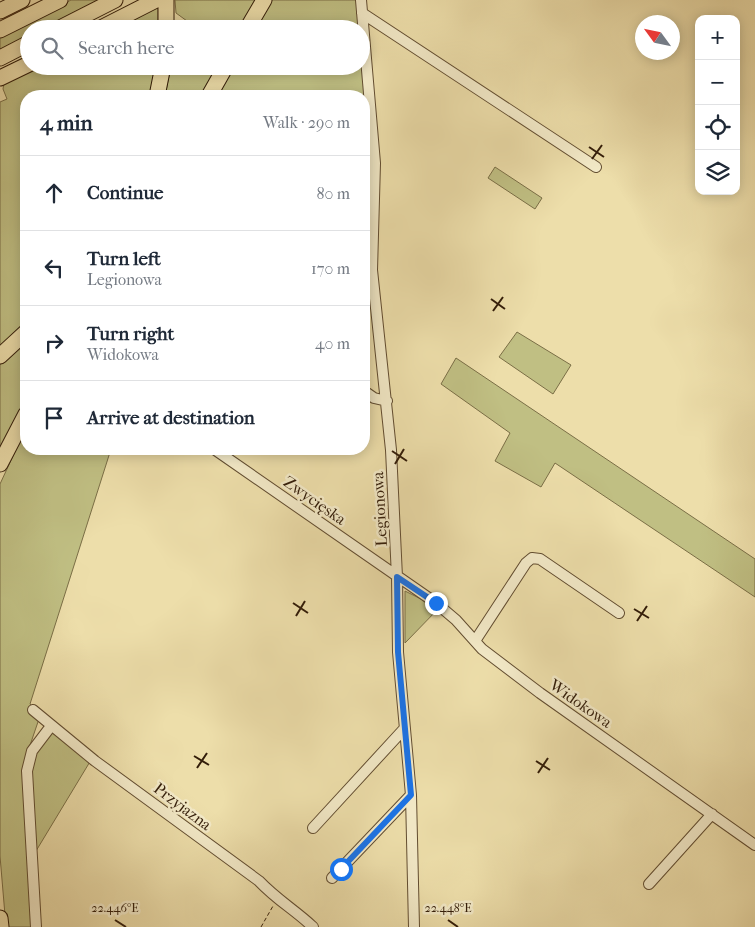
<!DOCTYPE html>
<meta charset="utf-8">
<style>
body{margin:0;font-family:"IM FELL French Canon",serif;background:#f6f6f7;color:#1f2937}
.controls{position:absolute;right:15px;top:15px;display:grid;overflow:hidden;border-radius:10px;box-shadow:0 2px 12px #0003}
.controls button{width:45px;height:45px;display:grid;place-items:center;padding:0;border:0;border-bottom:1px solid #e0e1e3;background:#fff;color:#1f2937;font:25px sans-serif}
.compass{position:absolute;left:635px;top:15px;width:45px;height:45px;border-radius:50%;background:#fff;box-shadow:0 2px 12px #0003;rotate:303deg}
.stop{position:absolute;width:15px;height:15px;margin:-11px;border:4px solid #1a73e8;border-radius:50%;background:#fff}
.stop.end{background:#1a73e8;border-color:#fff;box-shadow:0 1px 5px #0008}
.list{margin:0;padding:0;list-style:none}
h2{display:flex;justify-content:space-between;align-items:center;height:65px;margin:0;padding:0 20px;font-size:21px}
h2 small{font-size:16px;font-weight:400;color:#747a83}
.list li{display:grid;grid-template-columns:32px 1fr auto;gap:15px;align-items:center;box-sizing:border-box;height:75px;padding:0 20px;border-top:1px solid #e0e1e3}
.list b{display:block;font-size:19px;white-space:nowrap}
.list p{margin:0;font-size:16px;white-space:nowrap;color:#747a83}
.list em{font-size:16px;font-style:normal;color:#747a83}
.icon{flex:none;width:28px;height:28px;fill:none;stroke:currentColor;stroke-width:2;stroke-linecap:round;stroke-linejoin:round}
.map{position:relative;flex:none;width:755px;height:927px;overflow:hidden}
.search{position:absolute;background:#fff;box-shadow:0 2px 12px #0003;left:20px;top:20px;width:350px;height:55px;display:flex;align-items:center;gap:12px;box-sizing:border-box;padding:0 18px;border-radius:28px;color:#747a83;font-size:19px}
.panel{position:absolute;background:#fff;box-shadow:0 2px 12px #0003;left:20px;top:90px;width:350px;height:365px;border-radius:20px}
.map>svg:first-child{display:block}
.green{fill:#c0bf83;stroke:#7a6e46}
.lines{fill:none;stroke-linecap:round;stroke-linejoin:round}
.minor-casing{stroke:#624d31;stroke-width:12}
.highway-casing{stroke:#331d09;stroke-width:17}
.path{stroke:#331d09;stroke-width:1;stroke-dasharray:4 2.5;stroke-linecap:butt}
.minor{stroke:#f3eac8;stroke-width:10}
.highway{stroke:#eddeaa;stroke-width:15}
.route{stroke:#1a73e8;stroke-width:6}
.ticks{fill:none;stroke:#331d09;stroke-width:2}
.labels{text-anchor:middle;stroke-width:5;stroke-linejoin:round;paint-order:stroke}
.street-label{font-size:16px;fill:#331d09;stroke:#f3eac8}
.ticks-label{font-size:12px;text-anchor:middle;fill:#331d09;stroke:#f3eac8;stroke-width:5;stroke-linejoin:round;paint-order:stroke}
</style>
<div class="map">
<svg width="755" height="927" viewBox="0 0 755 927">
<rect width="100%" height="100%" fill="#eddeaa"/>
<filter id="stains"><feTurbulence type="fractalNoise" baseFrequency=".004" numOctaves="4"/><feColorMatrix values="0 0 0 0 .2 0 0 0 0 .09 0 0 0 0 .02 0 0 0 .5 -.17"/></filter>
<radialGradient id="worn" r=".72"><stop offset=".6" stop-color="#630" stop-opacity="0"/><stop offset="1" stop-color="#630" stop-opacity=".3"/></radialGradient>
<path class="green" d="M 71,0 L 106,0 L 48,29 L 29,29 L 29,39 L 0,53 L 0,36 Z
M 175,0 L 261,0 L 243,29 L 190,29 L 187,21 L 176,13 Z
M 272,0 L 357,0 L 360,29 L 254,29 Z
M 158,4 L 158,23 L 150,29 L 110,29 Z
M 361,50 C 368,118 372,181 368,249 L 364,246 L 364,96 L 216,96 L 233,66 L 361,66 Z
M 36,66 L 157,66 L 151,96 L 26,96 L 26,322 L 0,348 L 0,102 L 7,99 L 3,89 L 4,83 Z
M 171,66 L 220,66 L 203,96 L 165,96 Z
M 495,167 L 542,198 L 535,209 L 488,178 Z
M 517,332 L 571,365 L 553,394 L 499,357 Z
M 26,342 L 26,406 L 0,454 L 0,365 Z
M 456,358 L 755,559 L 755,597 L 555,463 L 541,487 L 495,461 L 510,433 L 441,384 Z
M 26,428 L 26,449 L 111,449 L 30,704 L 41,713 L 25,760 L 36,927 L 6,927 L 0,856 L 0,484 Z
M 405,591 L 439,608 L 405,643 Z
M 51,732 L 91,760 L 36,851 L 30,775 L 35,753 Z"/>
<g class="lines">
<defs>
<path id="minor" d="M 361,0 L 375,163 L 372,270 L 391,450 L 397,577 L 398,652 L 411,795 L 414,927
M 362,13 L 596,167
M 364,391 L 374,398 L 387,401
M 214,449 L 436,603 L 456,620 L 482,649 L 540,693 L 755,845
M 475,641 L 526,563 L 532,558 L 540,559 L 619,613
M 33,710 L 95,761 L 259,881 C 277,900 295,910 313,927
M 313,828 L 404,729
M 332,878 L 411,795
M 649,884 L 712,814
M 36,927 L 27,771 L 32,751 L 51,726"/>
<path id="highway" d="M 166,0 L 166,29
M 0,11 L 22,0
M 58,29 L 115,0
M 99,29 L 156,0
M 247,29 L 264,0
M 0,30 L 60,0
M 0,58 L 29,43
M 0,78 L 29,64
M 157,96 L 163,66
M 209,96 L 226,66
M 0,356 L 26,332
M 0,464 L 26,414
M 0,918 L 1,927"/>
</defs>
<use href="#minor" class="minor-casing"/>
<use href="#highway" class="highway-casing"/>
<path class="path" d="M 261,927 L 273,906"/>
<use href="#minor" class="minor"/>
<use href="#highway" class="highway"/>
</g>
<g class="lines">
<path class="route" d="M 341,869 L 411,795 L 398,652 L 397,577 L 436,603"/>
</g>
<path class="ticks" d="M 589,147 L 604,157M 592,159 L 602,145M 491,299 L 505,309M 493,311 L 503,297M 392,451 L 407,461M 395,464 L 404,449M 293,603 L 308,613M 634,609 L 649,618M 296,616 L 305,601M 637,621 L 647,606M 194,756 L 209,765M 536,761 L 550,770M 197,768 L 207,753M 538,773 L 548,758M 115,920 L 126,927M 448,920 L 458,927"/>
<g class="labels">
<g class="street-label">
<text transform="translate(315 500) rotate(35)" y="6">Zwycięska</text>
<text transform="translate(379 509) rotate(-93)" y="6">Legionowa</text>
<text transform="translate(581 703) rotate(35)" y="6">Widokowa</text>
<text transform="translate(183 806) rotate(37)" y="6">Przyjazna</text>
</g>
</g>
<g class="ticks-label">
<text x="115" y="912">22.446°E</text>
<text x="448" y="912">22.448°E</text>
</g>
<rect width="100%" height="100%" filter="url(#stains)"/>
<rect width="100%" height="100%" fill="url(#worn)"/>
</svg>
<div class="controls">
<button>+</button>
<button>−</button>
<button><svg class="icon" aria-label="locate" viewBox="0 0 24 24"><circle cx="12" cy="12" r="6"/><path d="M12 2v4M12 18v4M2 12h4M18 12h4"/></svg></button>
<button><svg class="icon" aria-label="layers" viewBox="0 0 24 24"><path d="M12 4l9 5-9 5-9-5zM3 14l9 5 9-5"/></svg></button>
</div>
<svg class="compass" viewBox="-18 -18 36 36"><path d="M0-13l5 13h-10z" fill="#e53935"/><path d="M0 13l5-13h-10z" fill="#747a83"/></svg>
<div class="stop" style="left:341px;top:869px"></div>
<div class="stop end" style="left:436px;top:603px"></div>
<div class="search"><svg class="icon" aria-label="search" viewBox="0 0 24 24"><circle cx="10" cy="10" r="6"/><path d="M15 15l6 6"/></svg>Search here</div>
<section class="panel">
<h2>4 min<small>Walk · 290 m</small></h2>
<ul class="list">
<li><svg class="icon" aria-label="ahead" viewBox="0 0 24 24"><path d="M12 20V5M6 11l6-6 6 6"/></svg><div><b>Continue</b></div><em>80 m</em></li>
<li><svg class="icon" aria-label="left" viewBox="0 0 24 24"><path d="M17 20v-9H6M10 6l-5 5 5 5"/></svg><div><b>Turn left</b><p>Legionowa</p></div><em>170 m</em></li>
<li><svg class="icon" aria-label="right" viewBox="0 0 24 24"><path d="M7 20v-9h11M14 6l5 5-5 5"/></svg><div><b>Turn right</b><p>Widokowa</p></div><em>40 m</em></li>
<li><svg class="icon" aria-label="arrive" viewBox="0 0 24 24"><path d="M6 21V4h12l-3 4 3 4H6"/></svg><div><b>Arrive at destination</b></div></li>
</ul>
</section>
</div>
